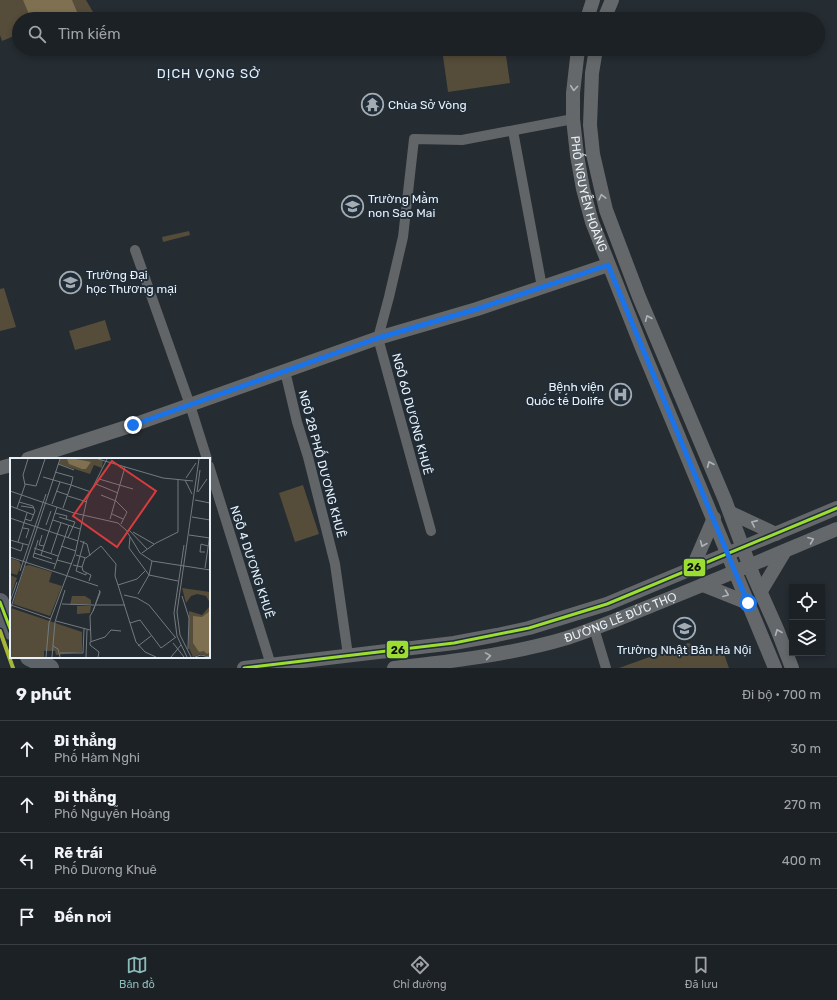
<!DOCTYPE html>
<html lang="vi">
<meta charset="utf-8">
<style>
body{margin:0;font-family:Rubik,sans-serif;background:#292e32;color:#f1f3f6}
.controls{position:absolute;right:12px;bottom:12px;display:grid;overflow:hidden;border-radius:0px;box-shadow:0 2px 6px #0003}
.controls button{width:36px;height:36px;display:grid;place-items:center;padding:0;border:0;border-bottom:1px solid #3a3e43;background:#1c2126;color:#f1f3f6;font:20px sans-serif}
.stop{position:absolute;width:12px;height:12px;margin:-9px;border:3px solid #1a73e8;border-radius:50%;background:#fff}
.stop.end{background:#1a73e8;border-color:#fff;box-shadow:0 1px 4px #0008}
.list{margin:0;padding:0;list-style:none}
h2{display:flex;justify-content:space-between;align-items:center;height:52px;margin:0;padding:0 16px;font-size:17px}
h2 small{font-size:13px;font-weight:400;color:#a0a3a7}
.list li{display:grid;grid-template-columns:26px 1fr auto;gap:12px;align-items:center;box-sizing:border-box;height:56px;padding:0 16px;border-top:1px solid #3a3e43}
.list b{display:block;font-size:15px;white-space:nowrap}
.list p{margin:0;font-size:13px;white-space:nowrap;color:#a0a3a7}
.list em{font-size:13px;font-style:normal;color:#a0a3a7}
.icon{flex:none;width:22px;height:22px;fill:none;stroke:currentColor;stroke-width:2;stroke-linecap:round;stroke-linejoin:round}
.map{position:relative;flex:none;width:837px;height:668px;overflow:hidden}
.search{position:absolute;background:#1c2126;box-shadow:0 2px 6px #0003;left:12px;right:12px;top:12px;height:44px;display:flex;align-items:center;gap:10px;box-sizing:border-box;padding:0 14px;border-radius:22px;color:#a0a3a7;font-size:15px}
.sheet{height:276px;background:#1c2126}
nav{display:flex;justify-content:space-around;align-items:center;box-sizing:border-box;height:56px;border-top:1px solid #3a3e43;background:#1c2126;font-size:11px;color:#a0a3a7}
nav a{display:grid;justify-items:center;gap:2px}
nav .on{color:#8bbbb9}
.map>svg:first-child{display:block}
.green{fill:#554d39}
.water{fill:#7e7050}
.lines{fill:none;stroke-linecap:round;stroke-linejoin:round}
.street{stroke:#626567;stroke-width:10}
.secondary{stroke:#64686a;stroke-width:14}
.highway{stroke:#5d6368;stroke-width:18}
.bus-1-casing{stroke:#202c37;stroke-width:6}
.bus-1{stroke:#9cdd31;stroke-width:3}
.metro-1-casing{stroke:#202c37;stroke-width:7}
.metro-1{stroke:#a5b635;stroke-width:4}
.oneway{stroke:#adb3b8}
.route{stroke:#1a73e8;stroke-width:5}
.labels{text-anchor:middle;stroke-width:4;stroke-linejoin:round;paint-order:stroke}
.poi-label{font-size:12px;fill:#e9f1f8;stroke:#202c37;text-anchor:start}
.street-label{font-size:12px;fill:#e9f1f8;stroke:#202c37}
.neighbourhood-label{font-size:13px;letter-spacing:1px;fill:#e9f1f8;stroke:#202c37}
.inset-road{fill:none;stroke:#737b81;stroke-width:1}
.view{fill:#d83c3d;fill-opacity:0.15;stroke:#d83c3d;stroke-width:2}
.inset-edge{fill:none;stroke:#e9f1f8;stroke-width:2}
.line-badge{stroke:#202c37;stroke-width:1.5}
.pale-badge-label{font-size:11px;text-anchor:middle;font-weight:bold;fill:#111}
</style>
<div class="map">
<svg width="837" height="668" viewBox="0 0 837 668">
<rect width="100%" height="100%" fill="#252c32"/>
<path class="green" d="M 0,0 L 86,0 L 97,19 L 19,19 L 19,34 L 2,41 L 0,35 Z
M 442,49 L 505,49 L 510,83 L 448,92 Z
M 189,231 L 190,235 L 163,242 L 162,237 Z
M 4,288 L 16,327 L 0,331 L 0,289 Z
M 105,320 L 111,340 L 75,350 L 69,331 Z
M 303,485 L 319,534 L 295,542 L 279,493 Z
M 688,643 L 724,654 L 729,668 L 619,668 Z"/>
<path class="water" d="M 23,0 L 72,0 L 80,19 L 31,19 Z"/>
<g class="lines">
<path class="street" d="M 513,131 L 542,287
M 135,250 L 190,405 L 207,459
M 285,371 L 297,422 L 308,457 L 335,564 L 348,655
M 209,466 L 271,665
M 431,531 L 378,338 L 389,297 L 403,237 L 414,139 L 462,140 L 573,119
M 594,628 L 606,668"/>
<g class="secondary">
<path d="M 587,19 L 593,0"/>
<path d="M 604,19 L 612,0"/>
<path id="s1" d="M 578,49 L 573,93 L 573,119 L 577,155 L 583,189 L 592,222 L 642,348 L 775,668"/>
<path d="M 596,49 L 592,73 L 590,125 L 593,154 L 606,210 L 639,297 L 725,500 L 753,575 L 777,629 L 792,668"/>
<path d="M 28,459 L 133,425 L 378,338 L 477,309 L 608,265"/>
<path d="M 0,468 L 11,465"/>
<path d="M 731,513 L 776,534"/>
<path d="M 692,569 L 714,518"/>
<path d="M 703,585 L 748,603"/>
<path d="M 761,591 L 785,551"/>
<path d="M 244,668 L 454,643 L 497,635 L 529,628 L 607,604 L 837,508"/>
<path id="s2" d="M 394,668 C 452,661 510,655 567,638 C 598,628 628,615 658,603 C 718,579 777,554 837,529"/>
</g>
<path class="highway" d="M 0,602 L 11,631
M 29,657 L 50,668"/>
<defs>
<path id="bus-1" d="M 0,602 L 11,631
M 244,668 L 454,643 L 529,628 L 607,604 L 837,508"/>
</defs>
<use href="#bus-1" class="bus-1-casing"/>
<use href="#bus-1" class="bus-1"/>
<defs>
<path id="metro-1" d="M 0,631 L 13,668"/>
</defs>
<use href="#metro-1" class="metro-1-casing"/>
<use href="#metro-1" class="metro-1"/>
</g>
<defs><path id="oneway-chevron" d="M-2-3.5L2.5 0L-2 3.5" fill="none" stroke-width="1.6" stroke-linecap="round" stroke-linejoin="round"/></defs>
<g class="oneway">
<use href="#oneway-chevron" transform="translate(574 88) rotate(95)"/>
<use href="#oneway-chevron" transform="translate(602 197) rotate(-104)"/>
<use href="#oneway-chevron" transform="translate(648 318) rotate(-113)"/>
<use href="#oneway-chevron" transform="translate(710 464) rotate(-113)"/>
<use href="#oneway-chevron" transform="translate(754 523) rotate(-156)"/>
<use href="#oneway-chevron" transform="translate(811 540) rotate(-22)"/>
<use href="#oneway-chevron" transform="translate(703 544) rotate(113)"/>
<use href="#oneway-chevron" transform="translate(726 594) rotate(21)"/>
<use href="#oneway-chevron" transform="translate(778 632) rotate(-112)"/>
<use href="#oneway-chevron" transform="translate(488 656) rotate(-9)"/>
</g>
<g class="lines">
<path class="route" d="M 133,425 L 378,338 L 477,309 L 608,265 L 748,603"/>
</g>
<defs>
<symbol id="temple-ring" viewBox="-11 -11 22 22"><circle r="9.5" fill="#202c37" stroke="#a4acb3" stroke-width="1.5"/><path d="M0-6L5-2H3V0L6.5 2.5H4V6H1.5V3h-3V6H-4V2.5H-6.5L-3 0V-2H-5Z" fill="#a4acb3"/></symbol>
<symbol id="school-ring" viewBox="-11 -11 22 22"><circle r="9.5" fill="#202c37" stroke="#a4acb3" stroke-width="1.5"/><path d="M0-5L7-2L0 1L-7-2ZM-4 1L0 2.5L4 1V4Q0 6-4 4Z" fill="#a4acb3"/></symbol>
<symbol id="university-ring" viewBox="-11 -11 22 22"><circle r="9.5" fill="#202c37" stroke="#a4acb3" stroke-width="1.5"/><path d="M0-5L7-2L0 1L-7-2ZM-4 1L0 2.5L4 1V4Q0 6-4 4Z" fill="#a4acb3"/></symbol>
<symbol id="hospital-ring" viewBox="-11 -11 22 22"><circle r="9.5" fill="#202c37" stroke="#a4acb3" stroke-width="1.5"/><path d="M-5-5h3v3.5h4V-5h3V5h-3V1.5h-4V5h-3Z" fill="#a4acb3"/></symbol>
</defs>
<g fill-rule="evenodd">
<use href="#temple-ring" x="360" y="92" width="25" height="25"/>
<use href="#school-ring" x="340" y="194" width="25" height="25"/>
<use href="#university-ring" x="58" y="270" width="25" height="25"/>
<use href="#hospital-ring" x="608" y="382" width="25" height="25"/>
<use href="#school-ring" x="672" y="616" width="25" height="25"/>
</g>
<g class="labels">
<g class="poi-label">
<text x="388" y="109">Chùa Sở Vòng</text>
<text x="368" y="203">Trường Mầm<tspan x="368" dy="14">non Sao Mai</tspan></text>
<text x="86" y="279">Trường Đại<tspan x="86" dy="14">học Thương mại</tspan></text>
<text x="604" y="391" text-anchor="end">Bệnh viện<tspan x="604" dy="14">Quốc tế Dolife</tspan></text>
<text x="684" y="654" text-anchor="middle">Trường Nhật Bản Hà Nội</text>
</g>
<g class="street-label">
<text dy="4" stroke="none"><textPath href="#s1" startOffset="147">PHỐ NGUYỄN HOÀNG</textPath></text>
<text transform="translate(412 414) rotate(75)" y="4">NGÕ 60 DƯƠNG KHUÊ</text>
<text transform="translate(322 464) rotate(75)" y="4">NGÕ 28 PHỐ DƯƠNG KHUÊ</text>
<text transform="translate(252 562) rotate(72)" y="4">NGÕ 4 DƯƠNG KHUÊ</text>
<text dy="4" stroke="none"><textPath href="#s2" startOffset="233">ĐƯỜNG LÊ ĐỨC THỌ</textPath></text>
</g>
<g class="neighbourhood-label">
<text x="209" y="78">DỊCH VỌNG SỞ</text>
</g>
</g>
<g transform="translate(10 458)">
<rect width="200" height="200" fill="#252c32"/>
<path d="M 50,1 L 87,1 L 93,2 L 92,10 L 84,7 L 80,16 L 49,6 ZM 0,100 L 9,103 L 11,107 L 7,117 L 0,115 ZM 19,107 L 42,114 L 39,124 L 52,128 L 40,158 L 3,146 L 15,108 ZM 0,117 L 7,120 L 0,140 ZM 172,130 L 200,134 L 200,145 L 196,138 L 187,136 L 181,138 L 176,145 ZM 62,138 L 75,138 L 81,142 L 81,146 L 60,147 ZM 67,148 L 81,148 L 80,155 L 67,156 ZM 200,148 L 200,199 L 191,196 L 183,199 L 179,190 L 179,153 L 192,157 ZM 1,150 L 72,174 L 72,194 L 46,197 L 45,193 L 34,193 L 34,199 L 0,199 Z" fill="#554d39"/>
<path d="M 57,1 L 66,1 L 81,4 L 76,11 L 72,11 L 59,6 ZM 200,153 L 200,194 L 197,196 L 194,193 L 189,194 L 183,185 L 183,158 L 192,159 Z" fill="#7e7050"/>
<path class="inset-road" d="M 88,1 L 153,20 L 183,23M 48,6 L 64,12M 33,19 L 61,27 L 63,19 L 45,14M 176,20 L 186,5M 89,21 L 123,31M 175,22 L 182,36M 15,26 L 26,28 L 35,1M 86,26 L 108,35M 0,33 L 64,55 L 108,65 L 116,72 L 130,95 L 142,103 L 200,112M 46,33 L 58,37M 187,34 L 190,12M 188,34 L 197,21M 91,37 L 106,43 L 117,54 L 111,66M 58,38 L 77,44M 185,42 L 200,45M 9,44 L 23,48 L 25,53 L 21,63 L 15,61M 42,46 L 50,24M 0,48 L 24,57M 11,48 L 24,50M 7,50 L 15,27 L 13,17 L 18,1M 53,50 L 61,27 L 81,34M 45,55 L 57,58 L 56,61M 102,56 L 113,61M 49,59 L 65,64 L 58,80M 182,59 L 200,62M 0,60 L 68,83M 100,61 L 115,9M 43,62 L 70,71M 36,67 L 41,53M 13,70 L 19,71 L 16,80M 119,72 L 137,91M 123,74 L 144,86M 32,77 L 29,87 L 34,88M 179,77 L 200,80M 120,79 L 119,90 L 139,117 L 168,123M 0,82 L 18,87M 28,82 L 23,99 L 45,106M 70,83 L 77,86 L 80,98M 74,83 L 66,113 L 76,117 L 76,115M 8,84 L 17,55M 174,87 L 164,155 L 167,178 L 177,199M 51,88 L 66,93M 0,89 L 11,93 L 13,86M 24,90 L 48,98M 195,94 L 190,94 L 191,86 L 198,88M 24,95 L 42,101M 41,95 L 51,65M 132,95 L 146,85 L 168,74 L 168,22M 31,97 L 47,49M 66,97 L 76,100 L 91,88 L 106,106 L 105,118 L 108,127M 0,99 L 88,128M 47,102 L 62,106M 63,107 L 72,109 L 75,100M 72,109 L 73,113 L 81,117 L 79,123M 195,110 L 200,76M 44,111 L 59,67M 10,113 L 36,36M 135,113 L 127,121 L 108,127 L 126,184 L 135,194 L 146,199M 89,132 L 90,134 L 90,135 L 83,153 L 90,133M 128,136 L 139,117 L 142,103M 114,137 L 127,140 L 139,147 L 165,179M 172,138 L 179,160 L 178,191M 0,144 L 7,124M 52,146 L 84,147M 1,147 L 41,161M 86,147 L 115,147M 0,152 L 50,1M 46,163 L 80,172M 45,164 L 55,132M 120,165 L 130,162 L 151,190 L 166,179M 81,183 L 80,158 L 83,153M 163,185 L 174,199M 43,188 L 48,191 L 50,199M 128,188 L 141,178M 50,195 L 73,195 L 74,171M 36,199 L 39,165 L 65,96 L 77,41 L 97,1M 42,199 L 45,164M 76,199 L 77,172M 88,199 L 89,194 L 80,187 L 80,184 L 95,179 L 101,172 L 111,173M 161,199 L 171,187M 181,199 L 170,177 L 167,154 L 189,1M 185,199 L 191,197 L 199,199"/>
<path class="view" d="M 102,3 L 146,33 L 107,89 L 63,58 Z"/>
<rect width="200" height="200" class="inset-edge"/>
</g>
<g class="line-badge">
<rect x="683" y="558" width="23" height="19" rx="4" fill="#9cdd31"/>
<rect x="386" y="640" width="23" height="19" rx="4" fill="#9cdd31"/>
</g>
<g class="pale-badge-label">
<text x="694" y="571">26</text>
<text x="398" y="654">26</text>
</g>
</svg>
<div class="controls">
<button><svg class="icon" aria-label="locate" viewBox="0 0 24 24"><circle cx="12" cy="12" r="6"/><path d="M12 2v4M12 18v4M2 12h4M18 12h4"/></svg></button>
<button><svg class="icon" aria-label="layers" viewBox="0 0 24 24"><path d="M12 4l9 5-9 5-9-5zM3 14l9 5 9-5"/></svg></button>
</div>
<div class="stop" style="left:748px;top:603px"></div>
<div class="stop end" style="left:133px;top:425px"></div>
<div class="search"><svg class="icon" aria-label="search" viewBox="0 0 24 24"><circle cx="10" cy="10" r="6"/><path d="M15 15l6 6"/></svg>Tìm kiếm</div>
</div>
<section class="sheet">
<h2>9 phút<small>Đi bộ · 700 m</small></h2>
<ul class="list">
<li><svg class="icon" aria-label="ahead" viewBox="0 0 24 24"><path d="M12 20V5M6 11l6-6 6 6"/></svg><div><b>Đi thẳng</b><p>Phố Hàm Nghi</p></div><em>30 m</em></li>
<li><svg class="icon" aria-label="ahead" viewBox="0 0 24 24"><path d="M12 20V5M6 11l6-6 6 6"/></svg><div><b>Đi thẳng</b><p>Phố Nguyễn Hoàng</p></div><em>270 m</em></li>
<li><svg class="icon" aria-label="left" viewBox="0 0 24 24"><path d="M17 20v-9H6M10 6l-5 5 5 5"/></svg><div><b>Rẽ trái</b><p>Phố Dương Khuê</p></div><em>400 m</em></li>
<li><svg class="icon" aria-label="arrive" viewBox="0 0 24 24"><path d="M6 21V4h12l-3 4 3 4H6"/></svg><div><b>Đến nơi</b></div></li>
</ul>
</section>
<nav>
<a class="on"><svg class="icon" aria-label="map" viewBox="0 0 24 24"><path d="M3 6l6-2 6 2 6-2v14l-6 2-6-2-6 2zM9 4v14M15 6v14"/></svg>Bản đồ</a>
<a><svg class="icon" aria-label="directions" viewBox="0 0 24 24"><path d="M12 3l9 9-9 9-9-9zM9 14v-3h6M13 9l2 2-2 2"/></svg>Chỉ đường</a>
<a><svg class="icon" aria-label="saved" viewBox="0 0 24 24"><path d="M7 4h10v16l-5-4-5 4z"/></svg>Đã lưu</a>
</nav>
